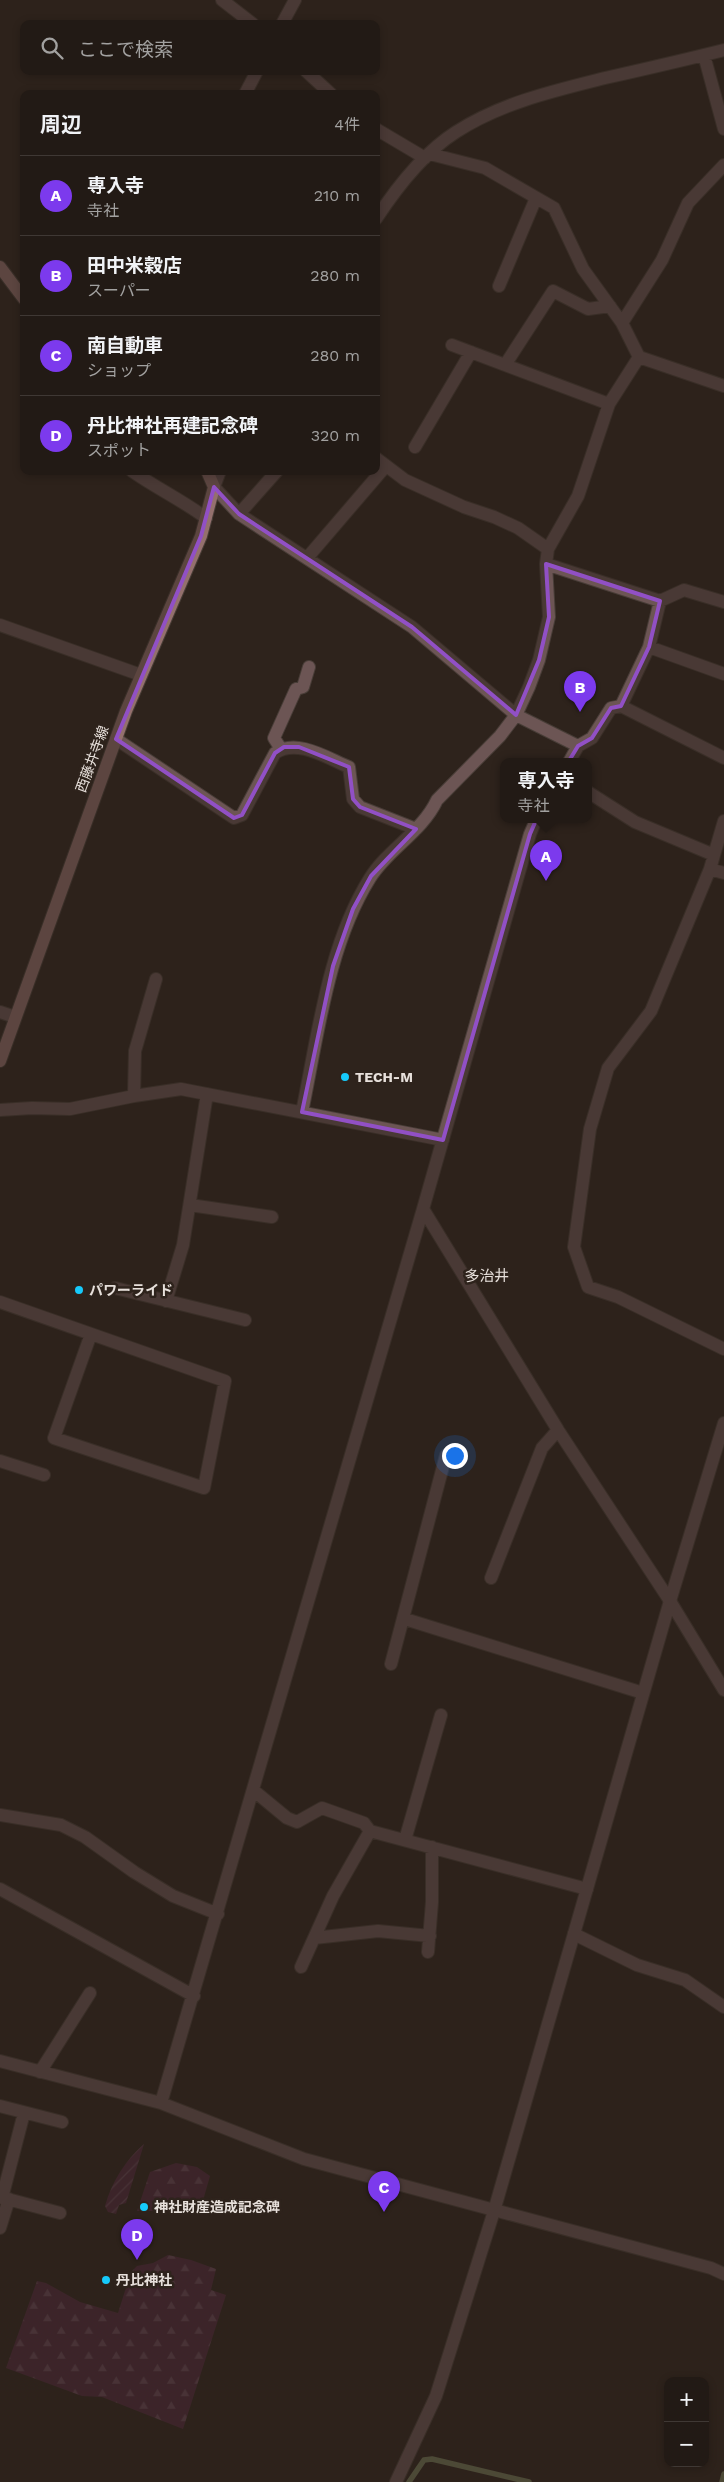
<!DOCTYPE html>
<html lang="ja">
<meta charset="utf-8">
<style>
body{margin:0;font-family:"Work Sans","Noto Sans JP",sans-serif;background:#2a231e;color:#f1f3f6}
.controls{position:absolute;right:15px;bottom:15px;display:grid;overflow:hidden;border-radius:10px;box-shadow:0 2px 8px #0003}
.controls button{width:45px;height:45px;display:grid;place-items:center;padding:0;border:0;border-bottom:1px solid #3f3834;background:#221a15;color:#f1f3f6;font:25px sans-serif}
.you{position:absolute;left:454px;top:1455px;width:18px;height:18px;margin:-12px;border:4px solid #fff;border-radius:50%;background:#1a73e8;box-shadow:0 0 0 8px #1a73e833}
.badge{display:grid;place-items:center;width:32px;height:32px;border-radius:50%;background:#7c3aed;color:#fff;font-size:16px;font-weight:700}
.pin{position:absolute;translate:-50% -41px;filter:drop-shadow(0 1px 2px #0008)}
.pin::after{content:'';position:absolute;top:26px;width:18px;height:15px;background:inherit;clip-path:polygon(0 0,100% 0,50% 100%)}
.popup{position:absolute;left:500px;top:758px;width:92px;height:65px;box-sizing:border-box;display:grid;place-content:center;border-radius:10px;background:#221a15;filter:drop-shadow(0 1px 4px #0005);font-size:16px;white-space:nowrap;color:#a2a1a0}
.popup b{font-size:19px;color:#f1f3f6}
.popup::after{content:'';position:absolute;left:50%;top:100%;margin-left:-10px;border:10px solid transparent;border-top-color:#221a15}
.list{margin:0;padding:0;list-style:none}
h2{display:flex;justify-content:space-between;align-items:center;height:65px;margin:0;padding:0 20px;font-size:21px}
h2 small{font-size:16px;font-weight:400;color:#a2a1a0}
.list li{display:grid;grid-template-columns:32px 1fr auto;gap:15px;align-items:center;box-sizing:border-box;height:80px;padding:0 20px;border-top:1px solid #3f3834}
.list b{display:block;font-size:19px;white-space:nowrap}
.list p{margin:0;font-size:16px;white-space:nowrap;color:#a2a1a0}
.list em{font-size:16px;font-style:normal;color:#a2a1a0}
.icon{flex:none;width:28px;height:28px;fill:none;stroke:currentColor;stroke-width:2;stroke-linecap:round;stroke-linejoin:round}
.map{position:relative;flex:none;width:724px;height:2482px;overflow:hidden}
.search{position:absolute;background:#221a15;box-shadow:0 2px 8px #0003;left:20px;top:20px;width:360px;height:55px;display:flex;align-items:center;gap:12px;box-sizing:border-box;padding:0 18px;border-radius:10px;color:#a2a1a0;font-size:19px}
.panel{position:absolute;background:#221a15;box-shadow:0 2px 8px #0003;left:20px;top:90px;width:360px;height:385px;border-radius:10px}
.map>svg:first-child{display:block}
.forest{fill:url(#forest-firs)}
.garden{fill:url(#garden-furrows)}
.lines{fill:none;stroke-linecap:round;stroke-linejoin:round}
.stream{stroke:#717858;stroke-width:5.5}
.minor-casing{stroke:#483d37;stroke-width:14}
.tertiary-casing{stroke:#483d37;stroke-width:14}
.secondary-casing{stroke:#483d37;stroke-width:14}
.minor{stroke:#6c5554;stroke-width:12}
.tertiary{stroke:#6c5554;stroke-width:12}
.secondary{stroke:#94706d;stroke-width:12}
.marked{fill:none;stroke:#9150c5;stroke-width:4;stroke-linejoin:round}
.poi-dot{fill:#16cafb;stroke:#2e231c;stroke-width:2}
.labels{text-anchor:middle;stroke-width:5;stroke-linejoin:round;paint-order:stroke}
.street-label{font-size:14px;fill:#e7e0db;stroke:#2e231c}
.poi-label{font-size:14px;font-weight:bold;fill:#e7e0db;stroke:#2e231c;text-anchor:start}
.neighbourhood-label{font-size:15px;fill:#e7e0db;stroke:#2e231c}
</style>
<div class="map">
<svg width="724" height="2482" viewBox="0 0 724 2482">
<defs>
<pattern id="forest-firs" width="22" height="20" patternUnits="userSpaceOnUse" patternTransform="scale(1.25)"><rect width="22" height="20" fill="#4e273b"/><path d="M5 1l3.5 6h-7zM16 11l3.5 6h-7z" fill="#684657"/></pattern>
<pattern id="garden-furrows" width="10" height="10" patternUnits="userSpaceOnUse" patternTransform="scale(1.25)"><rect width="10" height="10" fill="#4e273b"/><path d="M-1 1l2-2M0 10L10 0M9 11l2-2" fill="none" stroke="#684657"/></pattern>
</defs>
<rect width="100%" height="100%" fill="#2e231c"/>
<path class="forest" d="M 176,2163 L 197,2167 L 210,2176 L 200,2211 L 137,2211 L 150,2172 Z
M 168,2255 L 191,2260 L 216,2269 L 211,2290 L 226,2295 L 183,2429 L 102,2397 L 82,2396 L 6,2368 L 37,2281 L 46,2283 L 80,2302 L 118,2313 L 131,2272 L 137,2266 L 153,2263 Z"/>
<path class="garden" d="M 144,2144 L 126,2203 L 119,2205 L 116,2214 L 108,2212 L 105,2206 C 112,2181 125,2161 144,2144 Z"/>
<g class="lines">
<path class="stream" d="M 409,2482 L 424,2460 L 432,2459 L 529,2482
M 722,2482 L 724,2474"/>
<defs>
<path id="minor" d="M 222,0 L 253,24
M 282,24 L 295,0
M 704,55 L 724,129
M 306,71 L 331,94
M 245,94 L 257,71
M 376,129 L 425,158
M 430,154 L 485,168 L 554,208 L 583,269 L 622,323 L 639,357 L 724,386
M 376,219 C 397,187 423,153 456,132 C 501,103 553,91 605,78 C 645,69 684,60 724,50
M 499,286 L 536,198
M 622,323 L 662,260 L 688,203 L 724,165
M 452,345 L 609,404
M 505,365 L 553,291 L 588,309 L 610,306
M 415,447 L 471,352
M 376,458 L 405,480 L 464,507 L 494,517 L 518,528 L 548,549
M 132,471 C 156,488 182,500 206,518
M 220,471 L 214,487 L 239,514 L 412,627 L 516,715 L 578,746 L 569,762
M 239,514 L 277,471
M 307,558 L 385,467
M 546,564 L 660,601 L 684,590 L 724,602
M 660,601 L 649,647 L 724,674
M 0,625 L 141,675
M 621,706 L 649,647
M 116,739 L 234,818 L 242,815 L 275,753 C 297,738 327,758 349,767 L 353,799 L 360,807 L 416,829
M 578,746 L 592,738 L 611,708 L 621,706 L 724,758
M 281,749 L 274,738 L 296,689 L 303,687 L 309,667
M 588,792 L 635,822 L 714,855 L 710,869 L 724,873
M 714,855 L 724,821
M 710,869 L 651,1011 L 608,1068 L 590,1129 L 574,1247 L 588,1287 L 618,1297 L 724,1349
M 0,1012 L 15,1017
M 134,1096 L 135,1051 L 156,979
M 0,1110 L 32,1108 L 70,1109 L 134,1096 L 181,1089 L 443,1140
M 302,1112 C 318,1035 328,945 370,878 C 388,849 422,832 437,800 L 500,736 L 516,715 L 529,687 L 539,660 L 549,617 L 546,564 L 548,549 L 578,496 L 609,404 L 639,357
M 190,1205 L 272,1217
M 423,1209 L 558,1430 L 670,1601 L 724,1690
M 115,1288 L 245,1320
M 166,1301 L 183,1245 L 207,1094
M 0,1302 L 225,1381 L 204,1488 L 54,1438 L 91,1334
M 0,1461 L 44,1475
M 491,1578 L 542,1448 L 558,1430
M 405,1619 L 643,1693
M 391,1664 L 446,1455
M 253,1790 L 287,1818 L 297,1822 L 322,1808 L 364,1823 L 370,1831
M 0,1815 L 61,1825 L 85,1837 L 134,1872 L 173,1896 L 218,1914
M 405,1840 L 441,1715
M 0,1889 L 194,1996
M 574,1934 L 637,1965 L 685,1980 L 724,2007
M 314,1938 L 378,1931 L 430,1936
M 428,1952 L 432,1902 L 432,1847
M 301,1967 L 333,1896 L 370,1831 L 587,1889
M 0,2061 L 161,2103 L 304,2159 L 711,2268 L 724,2274
M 40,2072 L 90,1993
M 161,2103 L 423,1209 L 530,834 L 536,820
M 0,2106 L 62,2122
M 0,2197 L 60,2213
M 2,2198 L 24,2113
M 0,2228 L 9,2199"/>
<path id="tertiary" d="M 396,2482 L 436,2396 L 494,2211 L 670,1601 L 724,1423"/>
<path id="secondary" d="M 0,267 L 24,299
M 0,1061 L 126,711 L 201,536 L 214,487 L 207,471"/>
</defs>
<use href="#minor" class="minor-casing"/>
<use href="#tertiary" class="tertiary-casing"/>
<use href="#secondary" class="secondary-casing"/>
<use href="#minor" class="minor"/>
<use href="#tertiary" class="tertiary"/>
<use href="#secondary" class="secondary"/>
</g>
<path d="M0 0H724V2482H0ZM 214,487 L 239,514 L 412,627 L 516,715 L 539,660 L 549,617 L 546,564 L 660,601 L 649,647 L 621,706 L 611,708 L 592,738 L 578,746 L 544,802 L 530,834 L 443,1140 L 302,1112 L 333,966 L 353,909 L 371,876 L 416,829 L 360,807 L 353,799 L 349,767 L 299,747 L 284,747 L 275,753 L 242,815 L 234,818 L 116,739 L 201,536 Z" fill="#2e231c" fill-opacity=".55" fill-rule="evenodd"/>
<path class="marked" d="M 214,487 L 239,514 L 412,627 L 516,715 L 539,660 L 549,617 L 546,564 L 660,601 L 649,647 L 621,706 L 611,708 L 592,738 L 578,746 L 544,802 L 530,834 L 443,1140 L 302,1112 L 333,966 L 353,909 L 371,876 L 416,829 L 360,807 L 353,799 L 349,767 L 299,747 L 284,747 L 275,753 L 242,815 L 234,818 L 116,739 L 201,536 Z"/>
<g class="poi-dot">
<circle cx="345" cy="1077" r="5"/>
<circle cx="79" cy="1290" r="5"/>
<circle cx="144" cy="2207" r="5"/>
<circle cx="106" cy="2280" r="5"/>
</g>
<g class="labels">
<g class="street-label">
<text transform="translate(92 759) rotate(-70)" y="5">西藤井寺線</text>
</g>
<g class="poi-label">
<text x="355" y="1082">TECH-M</text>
<text x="89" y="1295">パワーライド</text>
<text x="154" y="2212">神社財産造成記念碑</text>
<text x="116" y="2285">丹比神社</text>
</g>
<g class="neighbourhood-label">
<text x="487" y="1281">多治井</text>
</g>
</g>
</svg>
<div class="controls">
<button>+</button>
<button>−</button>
</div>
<div class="you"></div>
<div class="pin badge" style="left:546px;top:881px">A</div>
<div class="popup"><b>専入寺</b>寺社</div>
<div class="pin badge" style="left:580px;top:712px">B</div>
<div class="pin badge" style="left:384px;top:2212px">C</div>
<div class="pin badge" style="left:137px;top:2260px">D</div>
<div class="search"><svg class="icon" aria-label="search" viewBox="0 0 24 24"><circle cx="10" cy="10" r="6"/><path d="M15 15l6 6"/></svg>ここで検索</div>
<section class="panel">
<h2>周辺<small>4件</small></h2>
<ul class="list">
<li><span class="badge">A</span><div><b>専入寺</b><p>寺社</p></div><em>210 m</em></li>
<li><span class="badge">B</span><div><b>田中米穀店</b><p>スーパー</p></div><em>280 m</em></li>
<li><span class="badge">C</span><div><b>南自動車</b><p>ショップ</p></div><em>280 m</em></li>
<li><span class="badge">D</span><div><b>丹比神社再建記念碑</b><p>スポット</p></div><em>320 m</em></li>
</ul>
</section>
</div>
